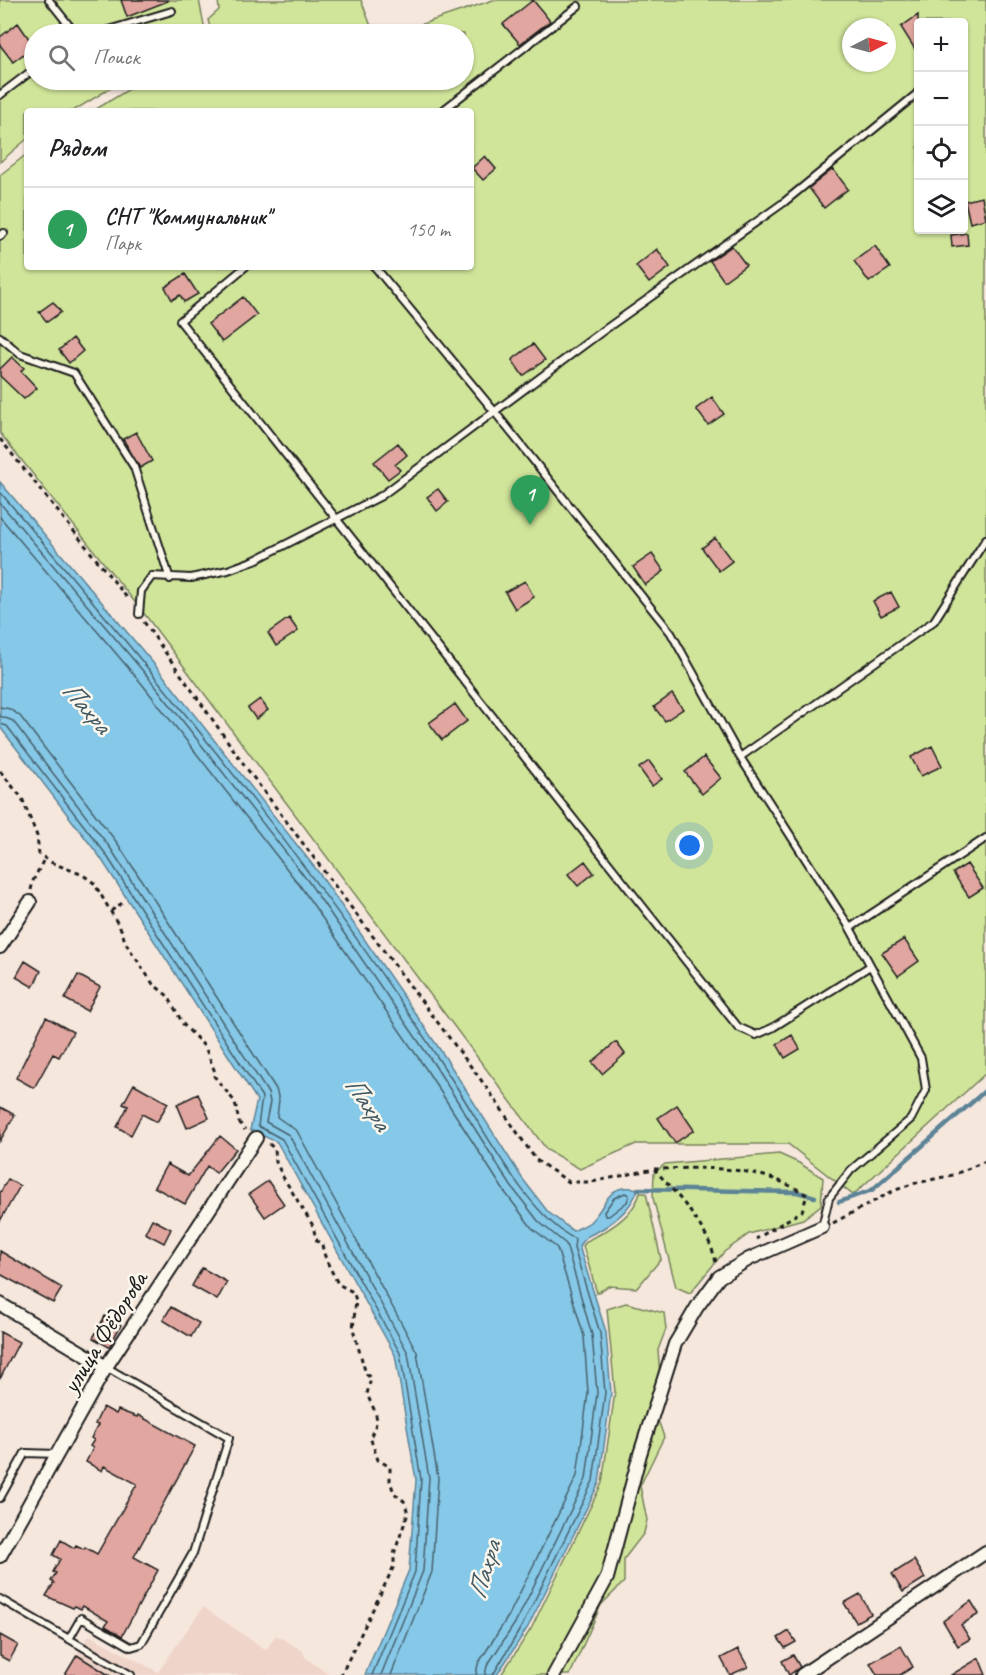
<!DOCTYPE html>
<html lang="ru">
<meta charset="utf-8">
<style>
body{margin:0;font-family:Caveat,sans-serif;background:#f6f6f6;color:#202124}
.controls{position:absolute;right:18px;top:18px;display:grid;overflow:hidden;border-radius:6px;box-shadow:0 2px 4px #0004}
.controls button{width:54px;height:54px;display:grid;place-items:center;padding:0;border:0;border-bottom:2px solid #e0e0e0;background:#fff;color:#202124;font:30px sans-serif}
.compass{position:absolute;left:842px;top:18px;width:54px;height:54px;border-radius:50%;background:#fff;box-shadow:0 2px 4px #0004;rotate:84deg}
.you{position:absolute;left:690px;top:846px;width:21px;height:21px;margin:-15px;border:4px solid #fff;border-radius:50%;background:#1a73e8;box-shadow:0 0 0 9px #1a73e833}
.badge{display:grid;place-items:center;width:39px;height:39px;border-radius:50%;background:#111827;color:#fff;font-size:20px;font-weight:700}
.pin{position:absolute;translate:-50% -50px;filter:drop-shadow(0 2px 3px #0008)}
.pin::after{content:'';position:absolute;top:32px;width:21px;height:18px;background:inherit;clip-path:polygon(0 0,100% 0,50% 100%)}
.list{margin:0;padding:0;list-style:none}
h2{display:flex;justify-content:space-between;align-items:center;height:78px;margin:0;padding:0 24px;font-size:26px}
h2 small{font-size:20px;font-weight:400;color:#757577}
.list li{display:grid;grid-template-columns:39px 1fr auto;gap:18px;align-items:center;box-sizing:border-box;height:84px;padding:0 24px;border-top:2px solid #e0e0e0}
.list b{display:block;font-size:22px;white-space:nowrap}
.list p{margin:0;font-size:20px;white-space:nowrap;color:#757577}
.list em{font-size:20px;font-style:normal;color:#757577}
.icon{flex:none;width:33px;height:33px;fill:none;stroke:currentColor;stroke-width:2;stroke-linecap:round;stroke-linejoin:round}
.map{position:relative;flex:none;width:986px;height:1675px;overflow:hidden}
.search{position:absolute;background:#fff;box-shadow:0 2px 4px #0004;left:24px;top:24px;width:450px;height:66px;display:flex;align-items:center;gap:15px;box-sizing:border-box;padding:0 21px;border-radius:33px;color:#757577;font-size:22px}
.panel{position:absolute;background:#fff;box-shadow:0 2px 4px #0004;left:24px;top:108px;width:450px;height:162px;border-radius:6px}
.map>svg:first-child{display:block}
.built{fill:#efd4ca}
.green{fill:#d0e59a;stroke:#76805b;stroke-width:1.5;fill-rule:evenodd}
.water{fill:#86c8e7;stroke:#5c8396;stroke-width:1.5}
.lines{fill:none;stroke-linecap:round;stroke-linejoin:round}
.shore{stroke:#46616d;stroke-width:1.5}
.stream{stroke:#5c8396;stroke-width:4.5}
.building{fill:#e0a69f;stroke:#1c1c1c;stroke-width:1.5}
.lane-casing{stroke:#1c1c1c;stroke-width:10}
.street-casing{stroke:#1c1c1c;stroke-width:16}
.path{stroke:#1c1c1c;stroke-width:3;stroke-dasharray:4.5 4.5;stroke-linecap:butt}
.lane{stroke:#fbf7ec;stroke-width:6}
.street{stroke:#fbf7ec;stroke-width:12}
.labels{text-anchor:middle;stroke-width:5;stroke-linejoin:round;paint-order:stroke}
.street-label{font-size:26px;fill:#1c1c1c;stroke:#fbf7ec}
.water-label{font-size:27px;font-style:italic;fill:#415863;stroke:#fbf7ec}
</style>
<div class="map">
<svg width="986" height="1675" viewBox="0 0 986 1675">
<rect width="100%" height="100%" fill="#f6e7dd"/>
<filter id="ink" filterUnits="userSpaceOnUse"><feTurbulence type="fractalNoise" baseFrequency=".0167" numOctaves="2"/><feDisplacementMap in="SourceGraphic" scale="12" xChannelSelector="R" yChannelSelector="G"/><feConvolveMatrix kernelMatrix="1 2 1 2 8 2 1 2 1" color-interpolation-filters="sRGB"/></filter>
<g filter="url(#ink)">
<path class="built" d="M 203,1607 L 266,1650 L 276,1635 L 303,1651 L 305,1657 L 329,1675 L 65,1675 L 89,1635 L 158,1672 Z"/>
<path class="green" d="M 0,0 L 199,0 L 205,30 L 197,34 L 34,34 L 34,80 L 124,80 L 73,111 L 27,111 L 27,139 L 0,162 Z
M 218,0 L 361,0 L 374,34 L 212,34 L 208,20 L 219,10 Z
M 493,0 L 986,0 L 986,1073 L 853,1195 L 788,1144 L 636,1144 L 580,1169 L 547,1150 L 146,616 L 0,433 L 0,175 L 27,154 L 27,267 L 471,267 L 471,111 L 93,111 L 144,80 L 464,80 L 464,34 L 393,34 ZM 918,22 L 964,22 L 964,230 L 918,230 ZM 851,27 L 887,27 L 887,63 L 851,63 Z
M 779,1154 L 799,1163 L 823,1178 L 821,1205 L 803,1219 L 749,1234 L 724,1252 L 690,1293 L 676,1287 L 653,1198 L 654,1173 L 665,1164 Z
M 640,1193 L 646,1193 L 661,1259 L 637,1288 L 608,1286 L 597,1293 L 583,1246 C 589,1237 594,1238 602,1233 C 618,1224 635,1211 640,1193 Z
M 626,1303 L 664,1313 L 666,1329 L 658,1350 L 660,1375 L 666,1385 L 665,1396 L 656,1414 L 664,1437 L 640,1486 L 647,1520 L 644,1533 L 624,1559 L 624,1582 L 601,1605 L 570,1675 L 501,1675 L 531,1629 L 602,1483 L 615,1392 L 607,1309 Z"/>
<path class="water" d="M 0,482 L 159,670 L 319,873 L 445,1057 L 522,1178 L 548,1212 L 573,1231 C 578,1228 585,1226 590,1222 C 608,1205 606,1182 638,1189 C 632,1207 619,1218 602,1229 C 592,1235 586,1234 579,1246 L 606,1332 L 611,1393 L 599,1483 L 528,1627 L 497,1675 L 365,1675 L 409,1570 L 416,1480 L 395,1355 L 277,1142 L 250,1130 L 257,1100 L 100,857 L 0,727 Z"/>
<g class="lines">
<path class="shore" d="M 0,492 C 161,681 320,872 454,1083 C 484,1129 527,1215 575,1239 L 574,1248 L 600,1333 L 605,1393 L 593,1481 L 523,1624 L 493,1675
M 0,503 L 149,678 L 308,881 L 434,1064 L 511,1186 L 539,1222 L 566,1244 L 592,1335 L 597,1393 L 586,1479 L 517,1620 L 487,1666 L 485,1675
M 0,517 L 142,684 L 301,887 L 426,1069 L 504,1191 L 532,1228 L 557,1248 L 584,1336 L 588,1393 L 577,1476 L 509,1615 L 478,1664 L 476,1675
M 0,707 L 10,709 L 20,716 L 118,844 L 276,1089 L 279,1100 L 277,1117 L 297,1131 L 417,1352 L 438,1478 L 432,1572 L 391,1675
M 0,716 L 13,721 L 111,849 L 268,1093 L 270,1102 L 266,1122 L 289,1135 L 408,1353 L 429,1478 L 423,1571 L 381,1675
M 0,724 L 7,726 L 105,853 L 262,1097 L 258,1126 L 282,1139 L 400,1353 L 421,1479 L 415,1572 L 372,1675
M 625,1193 L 629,1195 L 627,1202 L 609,1216 L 605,1216 L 604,1212 L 614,1198 Z"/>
<path class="stream" d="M 638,1189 L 797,1192 L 815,1197
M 839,1202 L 872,1190 L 986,1090"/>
</g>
<path class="building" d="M 121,0 L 168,0 L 168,1 L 127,17 Z
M 533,0 L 550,21 L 520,44 L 503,24 Z
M 918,15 L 918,54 L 901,27 Z
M 18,23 L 34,46 L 13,62 L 0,45 L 0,37 Z
M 485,156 L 496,169 L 483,180 L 472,168 Z
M 833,169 L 848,189 L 824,208 L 809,188 Z
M 982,197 L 986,219 L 970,223 L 965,201 Z
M 967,233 L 968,245 L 952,247 L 951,235 Z
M 732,246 L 746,265 L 724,281 L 710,261 Z
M 875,246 L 890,268 L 869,282 L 854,261 Z
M 657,249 L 670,267 L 649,283 L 636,266 Z
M 185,274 L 198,294 L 184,302 L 180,295 L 172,300 L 165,287 Z
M 243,297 L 257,315 L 222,342 L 208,324 Z
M 53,302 L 61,312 L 47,322 L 39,312 Z
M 73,338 L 83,351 L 69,363 L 59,350 Z
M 533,344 L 545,360 L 523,376 L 512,360 Z
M 12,357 L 24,368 L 21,371 L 37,388 L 24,399 L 0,376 L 0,369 Z
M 712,397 L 724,414 L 708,425 L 696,409 Z
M 136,432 L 152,461 L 140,468 L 123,439 Z
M 398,443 L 407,455 L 395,465 L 400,470 L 388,479 L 374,462 Z
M 438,489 L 448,502 L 437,511 L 427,497 Z
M 715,538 L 732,561 L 719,571 L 702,548 Z
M 652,554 L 664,571 L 645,585 L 633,567 Z
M 525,581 L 534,597 L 515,609 L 505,592 Z
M 891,592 L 899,607 L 881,616 L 873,601 Z
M 289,618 L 298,631 L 276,646 L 268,633 Z
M 672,694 L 683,709 L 665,721 L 654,707 Z
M 260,699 L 268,710 L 256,719 L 248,708 Z
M 455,704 L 467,721 L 442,740 L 429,723 Z
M 932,746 L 942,766 L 921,776 L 911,757 Z
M 704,757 L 721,778 L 702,794 L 685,772 Z
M 649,761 L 662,779 L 652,786 L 639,768 Z
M 585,861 L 594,873 L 578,886 L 568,874 Z
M 967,864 L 983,888 L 969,897 L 953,873 Z
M 904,939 L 919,961 L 898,976 L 882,953 Z
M 25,961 L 41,971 L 33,987 L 16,977 Z
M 78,975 L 100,987 L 87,1011 L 65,999 Z
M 46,1017 L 73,1032 L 59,1057 L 53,1054 L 34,1088 L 16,1078 Z
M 792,1035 L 800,1049 L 785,1058 L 777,1044 Z
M 616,1042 L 625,1054 L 602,1074 L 592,1062 Z
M 134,1084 L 168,1103 L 157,1122 L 142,1114 L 131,1135 L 117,1127 L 128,1106 L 123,1104 Z
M 198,1094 L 209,1118 L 187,1128 L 177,1104 Z
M 677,1105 L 694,1130 L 675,1143 L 658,1118 Z
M 0,1107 L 15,1115 L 0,1141 Z
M 220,1136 L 236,1149 L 216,1173 L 207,1166 L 185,1204 L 154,1187 L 167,1164 L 188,1176 Z
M 8,1179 L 20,1186 L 0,1221 L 0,1193 Z
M 268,1181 L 284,1204 L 265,1217 L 249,1194 Z
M 152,1219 L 171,1229 L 164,1243 L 145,1233 Z
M 0,1251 L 62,1288 L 53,1303 L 0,1274 Z
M 202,1268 L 227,1282 L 217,1300 L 192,1286 Z
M 171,1307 L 199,1323 L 191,1337 L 163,1320 Z
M 105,1316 L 121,1325 L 109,1347 L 93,1338 Z
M 0,1332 L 19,1342 L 0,1379 Z
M 103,1407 L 116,1414 L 118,1410 L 137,1417 L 138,1415 L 195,1446 L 134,1557 L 158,1570 L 122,1636 L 105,1626 L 108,1621 L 83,1606 L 81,1609 L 75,1606 L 73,1608 L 46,1596 L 54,1583 L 51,1581 L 56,1573 L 53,1572 L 60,1559 L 53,1555 L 61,1540 L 74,1548 L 76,1545 L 84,1549 L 85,1547 L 97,1554 L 137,1484 L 104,1466 L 102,1471 L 86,1462 L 93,1448 L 90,1446 L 94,1440 L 91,1438 L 98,1425 L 95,1424 Z
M 914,1560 L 925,1578 L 903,1592 L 892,1574 Z
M 860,1594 L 871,1614 L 856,1622 L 844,1603 Z
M 971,1601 L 979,1614 L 961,1625 L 970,1639 L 958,1646 L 943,1621 Z
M 789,1631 L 796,1642 L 785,1648 L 778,1638 Z
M 0,1635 L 18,1645 L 9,1661 L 0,1656 Z
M 901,1646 L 913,1667 L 900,1675 L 877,1675 L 870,1663 Z
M 738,1649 L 748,1667 L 730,1675 L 721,1658 Z
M 77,1655 L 109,1675 L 65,1675 Z
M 793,1655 L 800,1667 L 789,1675 L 782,1661 Z
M 979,1658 L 986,1675 L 951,1675 Z"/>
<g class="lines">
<defs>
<path id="lane" d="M 49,0 L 76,34
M 95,34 L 172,11
M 0,95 L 34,69
M 442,111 L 578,6
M 0,236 L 4,233
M 245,267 L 180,321 L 738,1027 L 756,1035 L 772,1028 L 870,966
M 375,267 L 494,411 L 671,633 L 740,757 L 850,928 L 921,1058 L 926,1090 L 911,1119 L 851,1170 L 829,1198 L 822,1227
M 0,337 L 20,354 L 74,373 L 134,467 L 170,579
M 139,614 L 141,591 L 152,576 L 191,578 L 228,570 L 255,560 L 381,496 L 600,333 L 783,203 L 918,93
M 740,757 L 934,621 L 986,539
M 850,928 L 986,838
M 0,1498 L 25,1453 L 57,1454
M 0,1599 L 69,1639 L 81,1618 L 131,1647 L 141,1644 L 193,1553 L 229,1438 L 106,1367
M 69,1639 L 131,1675"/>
<path id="street" d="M 0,947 L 30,902
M 0,1304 L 106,1367
M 0,1556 L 106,1367 L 256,1138
M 554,1675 L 607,1578 L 640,1454 L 675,1344 L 697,1307 L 719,1277 L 749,1259 L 822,1227
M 802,1675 L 986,1552"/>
</defs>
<use href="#lane" class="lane-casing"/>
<use href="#street" class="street-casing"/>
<path class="path" d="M 0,439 L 128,599
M 144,622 L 250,773 L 487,1088 L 536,1160 L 569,1182 L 592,1182 L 654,1169 C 676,1193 710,1230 716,1263
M 0,771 L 22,798 L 37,836 L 39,854 L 50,862 L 83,875 L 94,883 L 122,931 L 125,942 L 153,984 L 168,996 L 183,1024 L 205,1047 L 215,1072 L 214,1076 L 235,1102 L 239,1122 L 245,1130
M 31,890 L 33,881 L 44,859
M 111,911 L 125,901
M 269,1144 L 275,1149 L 276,1162 L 283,1177 L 312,1224 L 317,1241 L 322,1244 C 324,1259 332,1271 338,1284 L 353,1292 L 356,1300 L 353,1329 L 366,1374 L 371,1378 L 367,1394 C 375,1414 382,1416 370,1437 L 378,1460 L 390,1467 L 390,1481 L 394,1493 L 404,1501 L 408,1513 L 394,1554 L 394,1566 L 341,1675
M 654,1169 C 710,1168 757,1164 807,1195 L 802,1211 L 756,1239
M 833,1223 L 893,1191 L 912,1184 L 953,1175 L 986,1161"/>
<use href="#lane" class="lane"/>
<use href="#street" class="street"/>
</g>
</g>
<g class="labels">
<g class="street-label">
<text transform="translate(104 1332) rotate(-58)" y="9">улица Фёдорова</text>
</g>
<g class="water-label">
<text transform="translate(87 707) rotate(49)" y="9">Пахра</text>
<text transform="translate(368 1103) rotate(55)" y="9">Пахра</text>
<text transform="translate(484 1570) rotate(-74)" y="9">Пахра</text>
</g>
</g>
</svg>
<div class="controls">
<button>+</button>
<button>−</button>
<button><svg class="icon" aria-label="locate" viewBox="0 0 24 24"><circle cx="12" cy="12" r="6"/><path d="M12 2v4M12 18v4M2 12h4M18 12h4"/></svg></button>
<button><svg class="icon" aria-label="layers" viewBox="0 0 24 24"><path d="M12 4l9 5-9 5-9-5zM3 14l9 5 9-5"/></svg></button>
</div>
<svg class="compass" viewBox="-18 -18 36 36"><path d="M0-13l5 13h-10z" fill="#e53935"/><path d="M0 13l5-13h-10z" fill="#757577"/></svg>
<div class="you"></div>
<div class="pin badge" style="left:530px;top:525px;background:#2e9e5b">1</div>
<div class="search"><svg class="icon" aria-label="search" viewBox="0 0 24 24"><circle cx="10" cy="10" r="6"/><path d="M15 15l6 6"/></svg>Поиск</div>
<section class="panel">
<h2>Рядом<small></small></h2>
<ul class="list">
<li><span class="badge" style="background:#2e9e5b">1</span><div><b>СНТ &quot;Коммунальник&quot;</b><p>Парк</p></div><em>150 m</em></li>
</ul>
</section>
</div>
